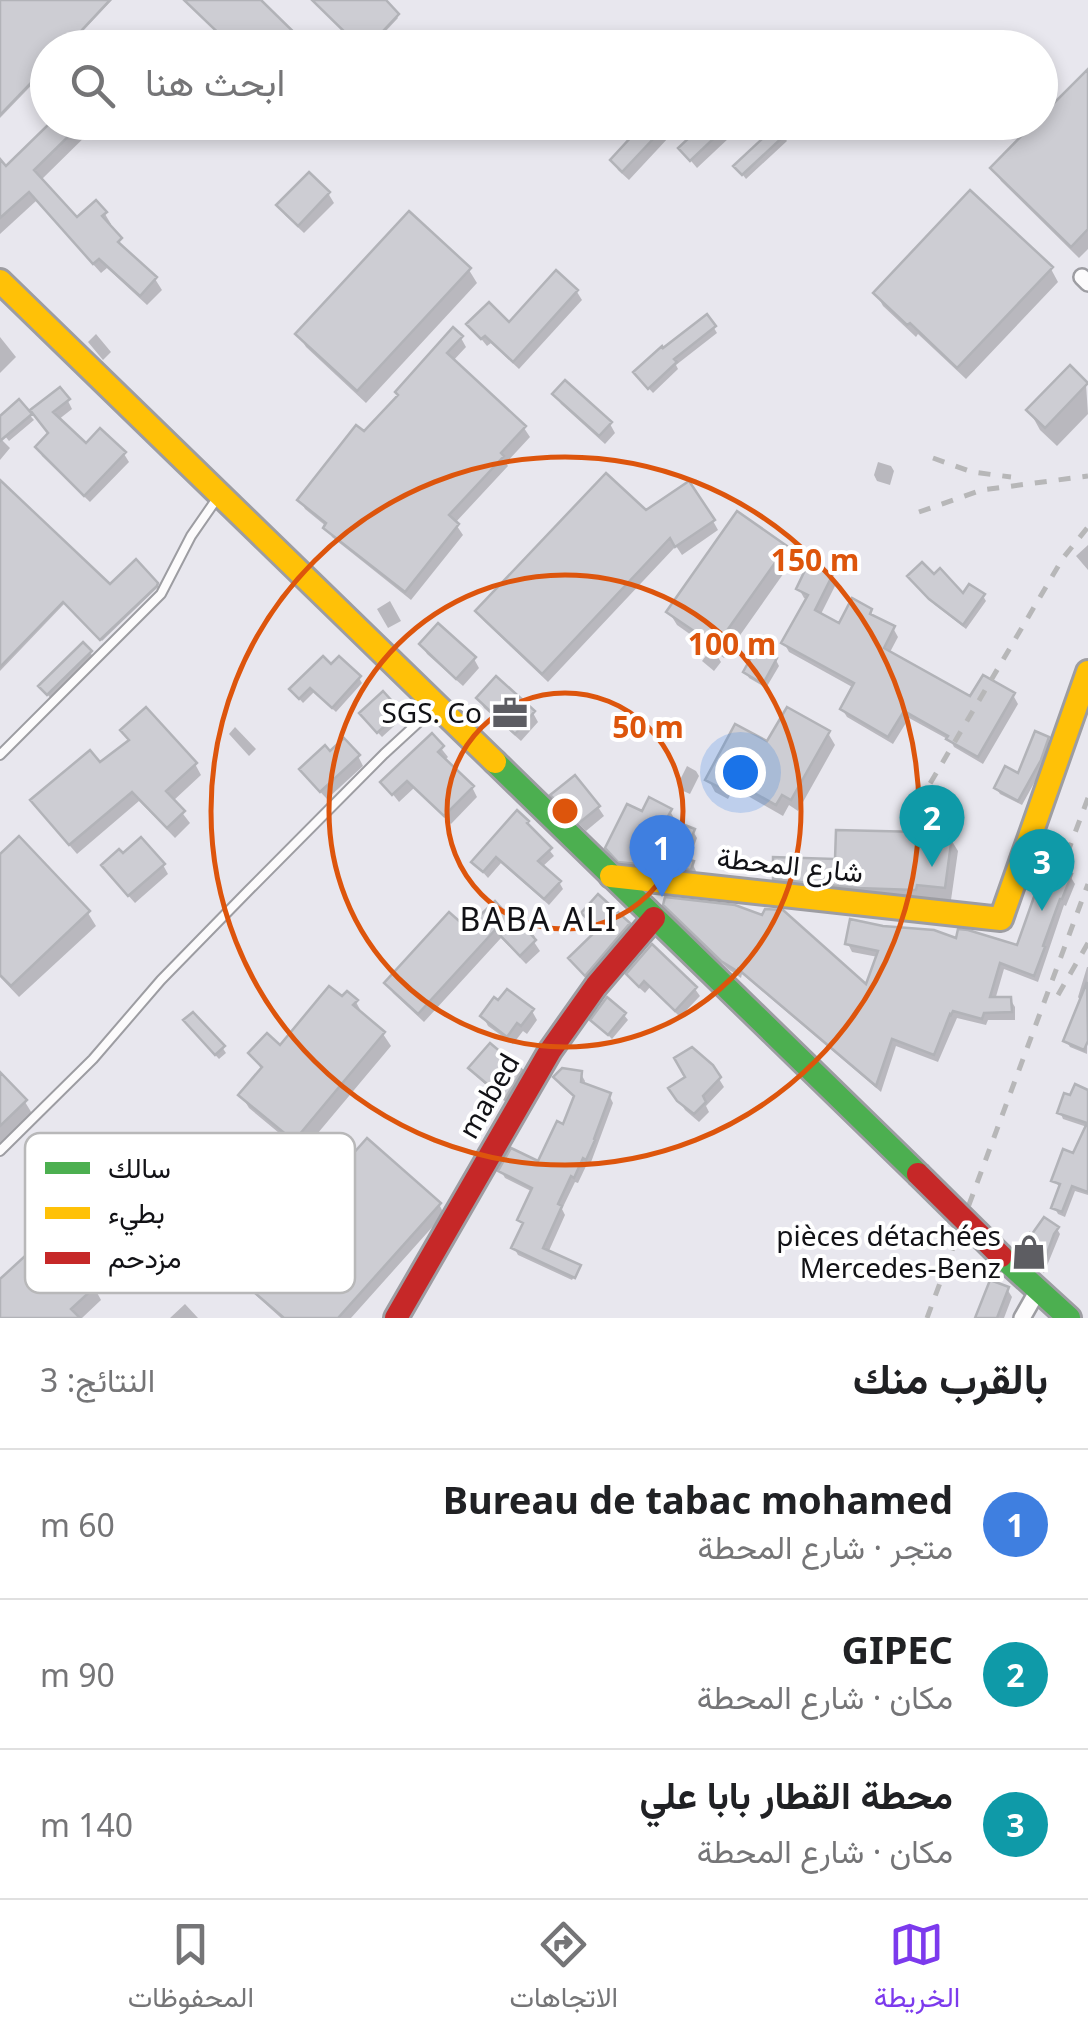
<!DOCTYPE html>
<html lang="ar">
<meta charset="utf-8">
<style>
body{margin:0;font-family:"Noto Sans",Vazirmatn,sans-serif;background:#f2f2f2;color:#202124;direction:rtl}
.you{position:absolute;left:740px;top:772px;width:35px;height:35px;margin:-25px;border:8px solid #fff;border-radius:50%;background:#1a73e8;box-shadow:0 0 0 15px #1a73e833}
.badge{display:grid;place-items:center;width:65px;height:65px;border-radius:50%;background:#7c3aed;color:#fff;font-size:32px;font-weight:700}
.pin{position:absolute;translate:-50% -82px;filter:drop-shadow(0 2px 5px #0008)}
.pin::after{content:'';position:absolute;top:52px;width:35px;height:30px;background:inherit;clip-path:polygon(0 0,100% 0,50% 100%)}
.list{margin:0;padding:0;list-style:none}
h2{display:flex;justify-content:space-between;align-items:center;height:130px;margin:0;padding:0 40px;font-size:42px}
h2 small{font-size:32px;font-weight:400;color:#757577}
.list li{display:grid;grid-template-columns:65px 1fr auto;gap:30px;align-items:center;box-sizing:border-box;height:150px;padding:0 40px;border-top:2px solid #e0e0e0}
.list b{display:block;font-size:38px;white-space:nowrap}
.list p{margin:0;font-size:32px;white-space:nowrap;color:#757577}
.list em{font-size:32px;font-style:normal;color:#757577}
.icon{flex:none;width:55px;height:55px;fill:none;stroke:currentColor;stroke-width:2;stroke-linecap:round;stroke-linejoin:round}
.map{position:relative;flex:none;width:1088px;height:1318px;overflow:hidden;direction:ltr}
.search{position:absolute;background:#fff;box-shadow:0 5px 15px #0003;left:30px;right:30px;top:30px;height:110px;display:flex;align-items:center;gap:25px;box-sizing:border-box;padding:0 35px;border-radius:55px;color:#757577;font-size:38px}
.sheet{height:580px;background:#fff}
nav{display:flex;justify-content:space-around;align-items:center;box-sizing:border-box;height:140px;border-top:2px solid #e0e0e0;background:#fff;font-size:28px;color:#757577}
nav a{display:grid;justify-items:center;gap:5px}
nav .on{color:#7c3aed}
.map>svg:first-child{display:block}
.shadow{fill:#0003}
.building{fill:#cdcdd3;stroke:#b2b3b8;stroke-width:2.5}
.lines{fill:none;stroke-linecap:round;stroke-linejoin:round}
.lane-casing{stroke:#9d9da2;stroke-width:12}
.street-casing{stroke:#9d9da2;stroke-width:20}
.fast-casing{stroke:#9d9da2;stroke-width:28}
.slow-casing{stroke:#9d9da2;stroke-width:28}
.jam-casing{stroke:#9d9da2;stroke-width:28}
.lane{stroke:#fcfbfc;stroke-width:8}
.street{stroke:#fcfbfc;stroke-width:15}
.fast{stroke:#4caf50;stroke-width:22}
.slow{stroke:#ffc107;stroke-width:22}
.jam{stroke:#c62828;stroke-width:22}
.rail{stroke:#b7b7b8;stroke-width:5;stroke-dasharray:12 12;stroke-linecap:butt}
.jam-bridge-casing{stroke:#9d9da2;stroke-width:28;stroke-linecap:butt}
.jam-bridge{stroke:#c62828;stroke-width:22}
.ring{fill:none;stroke:#dd550c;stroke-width:5}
.labels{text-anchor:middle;stroke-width:8;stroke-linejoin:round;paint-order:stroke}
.poi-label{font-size:28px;fill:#121216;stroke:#fff;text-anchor:end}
.street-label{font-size:28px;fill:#121216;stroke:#fff}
.quarter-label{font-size:32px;letter-spacing:2.5px;fill:#121216;stroke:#fff}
.key{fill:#fff;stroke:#b8b8b9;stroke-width:2.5}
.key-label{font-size:28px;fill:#121216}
.centre{fill:#dd550c;stroke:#fff;stroke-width:5}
.ring-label{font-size:30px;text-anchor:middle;font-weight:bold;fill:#dd550c;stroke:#fff;stroke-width:8;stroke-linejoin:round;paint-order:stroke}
</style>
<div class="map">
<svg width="1088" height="1318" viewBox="0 0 1088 1318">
<rect width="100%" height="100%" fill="#e8e7ee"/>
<path class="shadow" d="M 0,0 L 112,0 L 67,48 L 48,48 L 48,68 L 0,118 Z
M 314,0 L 383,0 L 398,18 L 370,48 L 363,48 Z
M 1088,73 L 1088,249 L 1079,258 L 1001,181 L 993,168 Z
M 54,122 L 100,122 L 40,181 L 76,221 L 105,214 L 111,224 L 108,227 L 126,250 L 155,279 L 162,290 L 147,305 L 107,268 L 101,273 L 36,201 L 0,234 L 0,185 Z
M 649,122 L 683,122 L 629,180 L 618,170 L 613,160 Z
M 710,122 L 746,122 L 697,168 L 681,149 Z
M 777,122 L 791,122 L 780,132 L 787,141 L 746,179 L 736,166 L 780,126 Z
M 328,193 L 334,203 L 304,233 L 285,215 L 280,206 Z
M 410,215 L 469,270 L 477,283 L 366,403 L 306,347 L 298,334 Z
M 1051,269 L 1058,282 L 966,379 L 918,334 L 916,337 L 883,306 L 876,293 Z
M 557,274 L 577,292 L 582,300 L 519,369 L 491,343 L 487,346 L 469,324 L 509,326 Z
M 714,328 L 717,333 L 676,365 L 678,369 L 653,393 L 639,378 Z
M 96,334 L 111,352 L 103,360 L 88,342 Z
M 0,337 L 16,357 L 0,373 Z
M 461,338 L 466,347 L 452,362 L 524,428 L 530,437 L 506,463 L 508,466 L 455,523 L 463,535 L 411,600 L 332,537 L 327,527 L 305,509 L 300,500 L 400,396 Z
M 1086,384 L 1088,414 L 1057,446 L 1040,430 L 1029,410 Z
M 555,395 L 610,424 L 615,433 L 605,444 L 561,404 Z
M 68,401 L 72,409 L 58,420 L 86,447 L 124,454 L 129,462 L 90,502 L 42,456 L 38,447 L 57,442 L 38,417 Z
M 19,403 L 34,420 L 9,441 L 0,430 L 0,420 Z
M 0,438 L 10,448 L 0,460 Z
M 878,462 L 891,466 L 894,471 L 890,485 L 877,481 L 874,475 Z
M 0,483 L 110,588 L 156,584 L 158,587 L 102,641 L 65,603 L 0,671 Z
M 645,513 L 713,521 L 718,530 L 682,555 L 676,546 L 548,682 L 484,621 L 478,611 Z
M 1088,545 L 1088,570 L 1076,556 Z
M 785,547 L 793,560 L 724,658 L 714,651 L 721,662 L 714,671 L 702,661 L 711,649 L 677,625 L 669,612 Z
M 831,575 L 836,584 L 820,616 L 840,627 L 870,611 L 876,620 L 893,628 L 898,637 L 889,654 L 971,700 L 1013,695 L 1018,704 L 983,764 L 954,747 L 951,741 L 909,718 L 893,744 L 847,717 L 842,709 L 854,688 L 789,652 L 784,643 L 808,600 L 804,598 L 799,589 Z
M 913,581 L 963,597 L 983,596 L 986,601 L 966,629 L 935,605 Z
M 390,601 L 401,621 L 388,628 L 377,609 Z
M 422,645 L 474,659 L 479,668 L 463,686 L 427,654 Z
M 90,652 L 96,662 L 54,703 L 41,686 Z
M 776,660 L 779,666 L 766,688 L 749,678 L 746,672 Z
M 331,668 L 359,678 L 362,683 L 336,712 L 314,692 L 303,703 L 296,695 Z
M 479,699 L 533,713 L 538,722 L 521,741 L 484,708 Z
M 399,712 L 403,718 L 382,737 L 365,719 Z
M 235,727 L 256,749 L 249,756 L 229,734 Z
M 123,730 L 195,764 L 201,775 L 173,801 L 190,823 L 175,838 L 139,801 L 77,854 L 40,811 L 130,742 Z
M 828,733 L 835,745 L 798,811 L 789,805 L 783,816 L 734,788 L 728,799 L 715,792 L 708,779 L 768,745 Z
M 432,737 L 448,757 L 444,761 L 472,787 L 477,797 L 451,824 L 414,788 L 399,802 L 383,782 Z
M 1047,739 L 1051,745 L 1043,767 L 1022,805 L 1000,794 L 996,788 L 1019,776 Z
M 330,754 L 358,756 L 363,766 L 327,799 L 308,779 L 302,770 Z
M 687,766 L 696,771 L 699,776 L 690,794 L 681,790 L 678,784 Z
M 553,796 L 598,807 L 604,816 L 586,831 L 559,805 Z
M 670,811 L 674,818 L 672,823 L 693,831 L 697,838 L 688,862 L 692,863 L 696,871 L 694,876 L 664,873 L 652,869 L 651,872 L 625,869 L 612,856 L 608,848 L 643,814 Z
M 527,822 L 554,856 L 542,867 L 559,882 L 563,889 L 549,905 L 501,863 L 488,878 L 474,862 Z
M 950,838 L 958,851 L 951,900 L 923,897 L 922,902 L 782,891 L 775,878 L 837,861 Z
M 19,840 L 88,913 L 96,926 L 19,997 L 0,977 L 0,858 Z
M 123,857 L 163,865 L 168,874 L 135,903 L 110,875 Z
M 1070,876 L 1075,884 L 1066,906 L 1064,905 L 1038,982 L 1004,969 L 995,1000 L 1010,999 L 1015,1007 L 1015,1020 L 988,1020 L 986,1025 L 957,1018 L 938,1062 L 896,1046 L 881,1092 L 742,974 L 741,978 L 728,969 L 671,914 L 666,905 L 868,988 L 878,957 L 852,952 L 848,944 L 957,941 L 1018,948 Z
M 584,914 L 628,925 L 633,934 L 591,984 L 571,958 L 599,932 L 589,923 Z
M 529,927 L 535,937 L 532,939 L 540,951 L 526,964 L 501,938 L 424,1022 L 393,993 L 387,983 L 467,932 Z
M 652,948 L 695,989 L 700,996 L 680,1017 L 650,987 L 645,993 L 633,982 L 629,975 Z
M 1087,967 L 1088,967 L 1087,1054 L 1070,1047 L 1066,1041 L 1082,1003 L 1078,997 Z
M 342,1000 L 356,1002 L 363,1015 L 383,1034 L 391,1046 L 302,1152 L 249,1108 L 241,1095 L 262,1070 L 251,1053 L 280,1049 Z
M 532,1011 L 537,1020 L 527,1034 L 523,1031 L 513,1044 L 488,1026 L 483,1016 Z
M 624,1015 L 628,1020 L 612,1039 L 593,1020 Z
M 189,1027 L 222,1047 L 226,1053 L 219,1059 Z
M 711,1066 L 724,1087 L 706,1106 L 709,1112 L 699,1122 L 685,1110 L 672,1089 Z
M 471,1068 L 520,1072 L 525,1082 L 511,1107 L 477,1077 Z
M 581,1074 L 585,1081 L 584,1086 L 609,1095 L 613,1103 L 590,1165 L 587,1164 L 578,1183 L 575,1182 L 562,1209 L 565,1215 L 548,1253 L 580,1267 L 572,1280 L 518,1255 L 514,1248 L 524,1227 L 520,1220 L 533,1192 L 505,1178 L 501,1171 L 539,1164 L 565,1128 L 576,1099 L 560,1085 L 556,1078 Z
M 0,1075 L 25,1102 L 33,1115 L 0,1146 Z
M 1088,1093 L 1088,1195 L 1075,1191 L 1065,1217 L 1058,1214 L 1054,1207 L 1061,1188 L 1054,1181 L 1075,1156 L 1087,1127 L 1063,1119 L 1060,1112 Z
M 295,1177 L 300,1186 L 276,1212 L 291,1227 L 322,1193 L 314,1182 L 439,1204 L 444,1214 L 351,1318 L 281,1318 L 249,1289 L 244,1280 L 279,1240 L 257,1220 L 251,1211 Z
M 1057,1229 L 1060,1234 L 1044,1273 L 1028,1261 L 1025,1254 Z
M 0,1282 L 94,1287 L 101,1300 L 82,1318 L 0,1318 Z
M 1007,1289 L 1012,1297 L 1004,1318 L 978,1318 Z
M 185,1304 L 198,1318 L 170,1318 Z"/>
<path class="building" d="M 0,0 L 110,0 L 65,48 L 48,48 L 48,65 L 0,115 Z
M 184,0 L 261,0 L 310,48 L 234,48 Z
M 312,0 L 386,0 L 399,14 L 367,48 L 361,48 Z
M 1088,69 L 1088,229 L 1071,247 L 990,168 L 1035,122 L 1040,122 L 1040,117 Z
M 51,122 L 83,122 L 34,170 L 77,217 L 96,200 L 107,212 L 102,216 L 122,238 L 118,242 L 157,277 L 140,296 L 99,259 L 93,264 L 29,192 L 0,218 L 0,159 L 6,166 Z
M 645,122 L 669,122 L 622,172 L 610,160 Z
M 706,122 L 731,122 L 690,161 L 678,148 Z
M 777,125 L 786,134 L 742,175 L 733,166 Z
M 309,172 L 330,192 L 298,226 L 276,205 Z
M 970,190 L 1053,267 L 957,368 L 910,323 L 907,325 L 873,293 Z
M 409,211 L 471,268 L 357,391 L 295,334 Z
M 556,270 L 578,290 L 513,362 L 485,336 L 481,339 L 466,324 L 489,302 L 509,322 Z
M 707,314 L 716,326 L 674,359 L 677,362 L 648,389 L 633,372 L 662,346 L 663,348 Z
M 453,327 L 463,336 L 447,353 L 526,426 L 501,453 L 504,456 L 449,515 L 459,524 L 405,592 L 323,528 L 326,523 L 297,500 L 356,425 L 364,431 L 398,395 L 395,392 Z
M 1070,365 L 1088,383 L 1045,428 L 1026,410 Z
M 565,380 L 612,422 L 599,436 L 552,394 Z
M 60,387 L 70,399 L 53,412 L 86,443 L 100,428 L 126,452 L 84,496 L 35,447 L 48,433 L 30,410 Z
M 19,399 L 32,414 L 0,441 L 0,416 Z
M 606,473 L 646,510 L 689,481 L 715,520 L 675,547 L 670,538 L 542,674 L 475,611 Z
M 0,480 L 110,584 L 136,559 L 158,583 L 157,586 L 100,640 L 63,602 L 0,667 Z
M 737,511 L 787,546 L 716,646 L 666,612 Z
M 809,562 L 833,574 L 815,610 L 839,623 L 852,598 L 872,609 L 870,614 L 895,626 L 884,648 L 970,696 L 983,675 L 1015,693 L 978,757 L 946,739 L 948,736 L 904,711 L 888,737 L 840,709 L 854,683 L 781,643 L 808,595 L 796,589 Z
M 922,562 L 934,574 L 940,568 L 963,593 L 969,584 L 985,594 L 963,625 L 929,599 L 907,576 Z
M 438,623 L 476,657 L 456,679 L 419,644 Z
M 83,642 L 92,651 L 47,695 L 38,686 Z
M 757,647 L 777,658 L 763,684 L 743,672 Z
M 323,656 L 331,664 L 339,656 L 361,676 L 332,708 L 310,688 L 299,699 L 289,689 Z
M 496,676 L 535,711 L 515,734 L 476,698 Z
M 383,691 L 401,711 L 377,733 L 359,713 Z
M 146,707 L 197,763 L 166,791 L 185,811 L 167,828 L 132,792 L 69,845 L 30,800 L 90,750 L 100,762 L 129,740 L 120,730 Z
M 787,707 L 830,731 L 791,800 L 782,795 L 776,805 L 727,778 L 721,788 L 705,780 L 735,724 L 767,741 Z
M 1035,731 L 1049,737 L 1041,760 L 1018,801 L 994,788 L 1005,766 L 1018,773 Z
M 432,733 L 444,746 L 438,752 L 474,786 L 444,816 L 407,781 L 392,795 L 380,782 Z
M 344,738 L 360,755 L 320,792 L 299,769 L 325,745 L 330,751 Z
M 575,775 L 600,806 L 579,823 L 550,795 Z
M 649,797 L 672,809 L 667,818 L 695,829 L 683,858 L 694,861 L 691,870 L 659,866 L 648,862 L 647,865 L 618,862 L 605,848 L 627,804 L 642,811 Z
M 517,810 L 529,821 L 527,823 L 552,848 L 538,861 L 561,881 L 544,899 L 496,857 L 483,872 L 471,862 Z
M 836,830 L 921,832 L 952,836 L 945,888 L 917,885 L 916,890 L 857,888 L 773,879 L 773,857 L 835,859 Z
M 19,836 L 90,911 L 11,986 L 0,975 L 0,854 Z
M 141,837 L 165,864 L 128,896 L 101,865 L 119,849 L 123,853 Z
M 1046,863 L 1072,874 L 1062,899 L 1060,899 L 1043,946 L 1045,947 L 1034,976 L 1000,963 L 990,997 L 1011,997 L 1012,1012 L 984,1013 L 982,1019 L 953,1011 L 951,1015 L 950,1014 L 934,1055 L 892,1039 L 876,1086 L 738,969 L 737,971 L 721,961 L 663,905 L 665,897 L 735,905 L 762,915 L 765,909 L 783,910 L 866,984 L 878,951 L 845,944 L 850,919 L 883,926 L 934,930 L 956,938 L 958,929 L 968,930 L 1017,945 Z
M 598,894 L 630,923 L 585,976 L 568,958 L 598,929 L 581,913 Z
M 495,901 L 504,911 L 511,905 L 531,926 L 527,930 L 536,940 L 520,956 L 495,930 L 418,1014 L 384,983 L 449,912 L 467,928 Z
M 652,944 L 697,987 L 675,1011 L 644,981 L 639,987 L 626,974 Z
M 1087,982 L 1088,1041 L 1084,1050 L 1063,1041 Z
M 329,986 L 342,996 L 347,991 L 358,1000 L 353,1005 L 385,1032 L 294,1141 L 238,1095 L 262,1067 L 248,1053 L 267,1033 L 280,1045 Z
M 507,989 L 534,1009 L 521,1026 L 517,1023 L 507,1037 L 480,1016 L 494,997 L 498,1000 Z
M 607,997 L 626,1013 L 608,1035 L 590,1020 Z
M 193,1012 L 225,1046 L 215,1055 L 183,1020 Z
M 490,1043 L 522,1070 L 505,1099 L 468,1068 Z
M 692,1047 L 713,1065 L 721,1077 L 703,1096 L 706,1102 L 694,1114 L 677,1101 L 668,1088 L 685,1077 L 674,1058 Z
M 562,1068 L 582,1071 L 581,1082 L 611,1093 L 594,1139 L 595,1140 L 586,1160 L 583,1158 L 574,1178 L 571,1176 L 558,1204 L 562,1206 L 543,1248 L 581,1265 L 575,1278 L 511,1248 L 523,1223 L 517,1220 L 532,1188 L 498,1171 L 511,1148 L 538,1161 L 557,1121 L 563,1124 L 574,1096 L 553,1077 Z
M 0,1072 L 27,1100 L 0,1126 Z
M 1075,1084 L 1088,1090 L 1088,1192 L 1072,1186 L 1062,1212 L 1051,1208 L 1060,1184 L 1051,1181 L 1063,1149 L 1073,1153 L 1087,1123 L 1057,1113 L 1064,1093 L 1070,1095 Z
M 367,1138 L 441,1203 L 338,1318 L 284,1318 L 240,1280 L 278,1238 L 248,1211 L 287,1167 L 297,1175 L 270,1204 L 291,1223 L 321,1190 L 311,1181 L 326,1166 L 335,1174 Z
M 1044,1217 L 1059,1227 L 1054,1234 L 1041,1270 L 1022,1255 L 1030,1233 L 1032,1234 Z
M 49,1234 L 96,1286 L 71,1309 L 80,1318 L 0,1318 L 0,1279 Z
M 990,1280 L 1009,1287 L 997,1318 L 975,1318 Z"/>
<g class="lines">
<defs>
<path id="lane" d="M 0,755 L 161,594 L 191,536 L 218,497
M 0,1151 L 93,1059 L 161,980 L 248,891 L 384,754 L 434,708"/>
<path id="street" d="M 1082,277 L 1088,283
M 1022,1318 L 1038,1290"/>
<path id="fast" d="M 495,762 L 918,1174
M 1001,1256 L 1069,1318"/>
<path id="slow" d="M 0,281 L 495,762
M 611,876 L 1001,919 L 1088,672"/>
<path id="jam" d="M 396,1318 L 550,1051 L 596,986 L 654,918"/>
</defs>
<use href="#lane" class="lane-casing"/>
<use href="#street" class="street-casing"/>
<use href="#fast" class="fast-casing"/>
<use href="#slow" class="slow-casing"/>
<use href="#jam" class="jam-casing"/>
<use href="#lane" class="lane"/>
<use href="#street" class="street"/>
<use href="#fast" class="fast"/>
<use href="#slow" class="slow"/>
<use href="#jam" class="jam"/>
<path class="rail" d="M 933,458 L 972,472 L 1011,477
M 919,512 L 982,490 L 1088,476
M 918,804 L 1063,558 L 1088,527
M 1067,854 L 1088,798
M 1058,995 L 1088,943
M 927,1318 L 1088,884"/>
<defs>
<path id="jam-bridge" d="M 918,1174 L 1001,1256"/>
</defs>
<use href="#jam-bridge" class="jam-bridge-casing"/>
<use href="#jam-bridge" class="jam-bridge"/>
</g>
<g class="ring">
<circle cx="565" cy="811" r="118"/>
<circle cx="565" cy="811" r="236"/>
<circle cx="565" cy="811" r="354"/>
</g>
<defs>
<symbol id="office-bare" viewBox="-9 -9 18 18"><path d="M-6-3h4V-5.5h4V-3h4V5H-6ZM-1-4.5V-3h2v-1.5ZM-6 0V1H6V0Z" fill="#5d5d62" stroke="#fff" stroke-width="2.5" paint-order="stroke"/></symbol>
<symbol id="shop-bare" viewBox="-9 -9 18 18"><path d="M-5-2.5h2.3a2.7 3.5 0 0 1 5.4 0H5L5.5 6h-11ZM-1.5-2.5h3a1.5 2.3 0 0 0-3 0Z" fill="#5d5d62" stroke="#fff" stroke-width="2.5" paint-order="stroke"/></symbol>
</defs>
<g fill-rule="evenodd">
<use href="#office-bare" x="485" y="688" width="50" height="50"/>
<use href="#shop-bare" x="1004" y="1227" width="50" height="50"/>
</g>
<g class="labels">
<g class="poi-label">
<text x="482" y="723">SGS. Co</text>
<text x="1001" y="1246">pièces détachées<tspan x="1001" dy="32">Mercedes-Benz</tspan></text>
</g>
<g class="street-label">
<text transform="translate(790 865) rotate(6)" y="10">شارع المحطة</text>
<text transform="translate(489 1096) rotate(-60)" y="10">mabed</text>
</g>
<g class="quarter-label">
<text x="539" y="931">BABA ALI</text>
</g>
</g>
<rect x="25" y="1133" width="330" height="160" rx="15" class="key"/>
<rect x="45" y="1162" width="45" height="12" fill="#4caf50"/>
<rect x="45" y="1207" width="45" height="12" fill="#ffc107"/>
<rect x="45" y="1252" width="45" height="12" fill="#c62828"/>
<g class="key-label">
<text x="108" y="1178">سالك</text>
<text x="108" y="1223">بطيء</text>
<text x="108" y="1268">مزدحم</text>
</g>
<circle cx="565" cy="811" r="15" class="centre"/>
<g class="ring-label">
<text x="815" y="571">150 m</text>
<text x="732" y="655">100 m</text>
<text x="648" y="738">50 m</text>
</g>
</svg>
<div class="you"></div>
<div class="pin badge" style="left:662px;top:897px;background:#3f7fe0">1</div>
<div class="pin badge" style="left:932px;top:867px;background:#0f9aa8">2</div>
<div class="pin badge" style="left:1042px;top:911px;background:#0f9aa8">3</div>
<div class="search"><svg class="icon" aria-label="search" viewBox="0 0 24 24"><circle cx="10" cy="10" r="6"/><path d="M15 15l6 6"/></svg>ابحث هنا</div>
</div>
<section class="sheet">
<h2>بالقرب منك<small>النتائج: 3</small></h2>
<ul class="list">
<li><span class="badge" style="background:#3f7fe0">1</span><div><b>Bureau de tabac mohamed</b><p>متجر · شارع المحطة</p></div><em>60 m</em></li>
<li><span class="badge" style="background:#0f9aa8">2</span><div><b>GIPEC</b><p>مكان · شارع المحطة</p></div><em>90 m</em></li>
<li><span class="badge" style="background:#0f9aa8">3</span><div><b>محطة القطار بابا علي</b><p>مكان · شارع المحطة</p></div><em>140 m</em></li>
</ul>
</section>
<nav>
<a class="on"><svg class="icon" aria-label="map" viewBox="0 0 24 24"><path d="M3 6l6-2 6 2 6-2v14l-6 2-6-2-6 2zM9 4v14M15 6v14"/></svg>الخريطة</a>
<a><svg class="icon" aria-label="directions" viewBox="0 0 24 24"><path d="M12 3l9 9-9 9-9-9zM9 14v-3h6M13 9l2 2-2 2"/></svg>الاتجاهات</a>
<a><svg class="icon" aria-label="saved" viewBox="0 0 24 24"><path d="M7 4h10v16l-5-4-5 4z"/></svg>المحفوظات</a>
</nav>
